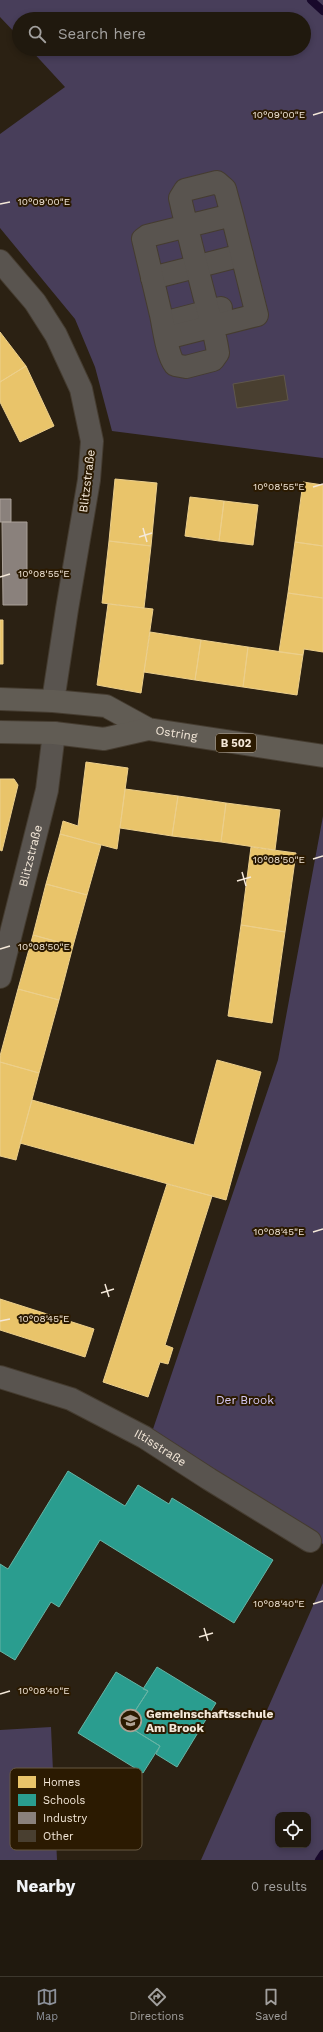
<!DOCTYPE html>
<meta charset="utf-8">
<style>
body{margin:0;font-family:"Work Sans",sans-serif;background:#282217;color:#f1f3f6}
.controls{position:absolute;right:12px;bottom:12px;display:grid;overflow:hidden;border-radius:8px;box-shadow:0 2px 6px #0003}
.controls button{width:36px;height:36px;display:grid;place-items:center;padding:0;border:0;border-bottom:1px solid #3d382e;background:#20190e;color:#f1f3f6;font:20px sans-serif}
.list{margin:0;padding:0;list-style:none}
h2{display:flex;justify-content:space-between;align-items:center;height:52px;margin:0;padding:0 16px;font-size:17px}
h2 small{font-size:13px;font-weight:400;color:#a2a09e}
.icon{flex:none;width:22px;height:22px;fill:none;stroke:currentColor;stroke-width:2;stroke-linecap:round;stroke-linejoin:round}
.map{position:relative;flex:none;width:323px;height:1860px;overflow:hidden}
.search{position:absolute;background:#20190e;box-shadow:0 2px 6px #0003;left:12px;right:12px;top:12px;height:44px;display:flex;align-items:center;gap:10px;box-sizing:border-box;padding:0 14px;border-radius:22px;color:#a2a09e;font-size:15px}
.sheet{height:116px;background:#20190e}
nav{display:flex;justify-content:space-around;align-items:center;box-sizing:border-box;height:56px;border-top:1px solid #3d382e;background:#20190e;font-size:11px;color:#a2a09e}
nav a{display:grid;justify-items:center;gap:2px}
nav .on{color:#8c9099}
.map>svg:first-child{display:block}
.green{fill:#483e5a;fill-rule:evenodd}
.homes{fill:#e9c46a;stroke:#eccf8b}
.schools{fill:#2a9d8f;stroke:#67b4a5}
.industry{fill:#8a817c;stroke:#aaa098}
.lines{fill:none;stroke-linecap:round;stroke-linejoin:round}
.stream{stroke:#18092b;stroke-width:8}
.building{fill:#493f30;stroke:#60574c}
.street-casing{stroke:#453c30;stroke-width:24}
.primary-casing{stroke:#453c30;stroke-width:24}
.street{stroke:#59544f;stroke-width:22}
.primary{stroke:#615c54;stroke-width:22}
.ticks{fill:none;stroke:#f4e8d9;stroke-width:1.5}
.labels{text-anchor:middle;stroke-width:4;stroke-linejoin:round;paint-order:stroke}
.shield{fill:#2b1a01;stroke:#b8aa98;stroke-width:1}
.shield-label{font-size:11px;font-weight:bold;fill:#f4e8d9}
.street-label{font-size:12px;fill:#f4e8d9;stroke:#2b1a01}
.park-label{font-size:12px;fill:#d6caf6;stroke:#2b1a01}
.poi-label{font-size:12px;font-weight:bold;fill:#f4e8d9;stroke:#2b1a01;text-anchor:start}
.key{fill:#2b1a01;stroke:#675842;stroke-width:1}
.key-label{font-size:11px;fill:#f4e8d9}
.ticks-label{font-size:10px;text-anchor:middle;fill:#f4e8d9;stroke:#2b1a01;stroke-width:4;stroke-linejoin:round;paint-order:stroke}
</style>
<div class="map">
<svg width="323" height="1860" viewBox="0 0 323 1860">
<rect width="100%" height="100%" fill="#2b2113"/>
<path class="green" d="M 0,0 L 323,0 L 323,458 L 112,431 L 95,367 L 75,319 L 0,228 L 0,134 L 65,87 L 30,49 L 304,49 L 304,19 L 19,19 L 19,37 L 0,17 Z
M 323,816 L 323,1544 L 152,1432 L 278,1060 Z
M 323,1583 L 323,1860 L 201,1860 ZM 278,1815 L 308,1815 L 308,1845 L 278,1845 Z
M 51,1727 L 57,1860 L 0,1860 L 0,1730 Z"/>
<path class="homes" d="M 0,332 L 26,366 L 0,382 Z
M 26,366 L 54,426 L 20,442 L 0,402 L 0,382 Z
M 115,479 L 157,483 L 151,546 L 109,541 Z
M 303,482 L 323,485 L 323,546 L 295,542 Z
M 190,497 L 224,501 L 219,541 L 185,536 Z
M 224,501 L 258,505 L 253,545 L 219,541 Z
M 109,541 L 151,546 L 144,608 L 102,603 Z
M 295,542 L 323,546 L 323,598 L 288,593 Z
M 288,593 L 323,598 L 323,652 L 304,649 L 303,655 L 279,652 Z
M 108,604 L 153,609 L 141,693 L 97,685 Z
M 0,620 L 3,620 L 3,664 L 0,664 Z
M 150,632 L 201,640 L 195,680 L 144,672 Z
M 201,640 L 248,647 L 243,687 L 195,680 Z
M 248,647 L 303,655 L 297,695 L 243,687 Z
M 86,762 L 128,768 L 117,849 L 60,834 L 63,821 L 78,826 Z
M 0,779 L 14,779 L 18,785 L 2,851 L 0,850 Z
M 125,789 L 178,796 L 172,836 L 120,828 Z
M 178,796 L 226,803 L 221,842 L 172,836 Z
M 226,803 L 280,810 L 275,850 L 221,842 Z
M 60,834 L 101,845 L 87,895 L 46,884 Z
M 251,847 L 296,853 L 285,932 L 241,925 Z
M 46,884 L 87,895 L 73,946 L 33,935 Z
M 241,925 L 285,932 L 272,1023 L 228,1016 Z
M 33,935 L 73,946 L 59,1000 L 18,989 Z
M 18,989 L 59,1000 L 39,1073 L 0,1062 L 0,1056 Z
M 217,1060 L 261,1072 L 226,1200 L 20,1143 L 32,1100 L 194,1145 Z
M 0,1062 L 39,1073 L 16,1160 L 0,1156 Z
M 167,1184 L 212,1196 L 165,1345 L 173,1348 L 168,1364 L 160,1362 L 148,1397 L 103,1382 Z
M 0,1299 L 94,1329 L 85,1357 L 0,1330 Z"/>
<path class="schools" d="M 68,1471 L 125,1506 L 138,1485 L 169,1504 L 172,1498 L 273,1560 L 234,1623 L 100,1540 L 59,1607 L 51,1602 L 15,1660 L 0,1651 L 0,1564 L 8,1569 Z
M 157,1667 L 216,1703 L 177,1767 L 156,1754 L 160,1746 L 126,1725 L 148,1691 L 143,1689 Z
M 116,1672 L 148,1691 L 126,1725 L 160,1746 L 143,1773 L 78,1733 Z"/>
<path class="industry" d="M 0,499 L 11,499 L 11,522 L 0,522 Z
M 2,522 L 27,522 L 27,605 L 3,605 Z"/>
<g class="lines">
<path class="stream" d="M 311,0 L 323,11
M 319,1860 L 323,1854"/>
</g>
<path class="building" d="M 284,375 L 288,400 L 237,408 L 233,384 Z"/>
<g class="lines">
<defs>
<g id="street">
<path d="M 0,261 L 35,302 L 56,335 L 81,389 L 92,441 L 89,480 L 67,609 L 53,701"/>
<path d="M 152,278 L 242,255"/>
<path d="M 163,323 L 221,308"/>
<path d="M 166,338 L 257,315 L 232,215 L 147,236 L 143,239 C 149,264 155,290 161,315 C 164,329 167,355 175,365 L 186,367 L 213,360 L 218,353 C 215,332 208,311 203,291 C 195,260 187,229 180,198 L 185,190 L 217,182 L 225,189 L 232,215"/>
<path id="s1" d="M 0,977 L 47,790 L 54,733"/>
<path id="s2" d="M 0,1377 L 71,1399 L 144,1437 L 209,1479 L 310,1541"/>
</g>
<g id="primary">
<path id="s3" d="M 0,699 L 53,701 L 106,706 L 148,729 L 323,756"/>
<path d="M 0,732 L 54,733 L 104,739 L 148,729"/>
</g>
</defs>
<use href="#street" class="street-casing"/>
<use href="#primary" class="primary-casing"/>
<use href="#street" class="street"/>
<use href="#primary" class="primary"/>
</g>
<path class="ticks" d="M 313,115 L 323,112M 0,204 L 10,202M 313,487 L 323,484M 143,528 L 147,542M 139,537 L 152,533M 0,577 L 10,574M 313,859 L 323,856M 242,872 L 246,886M 237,881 L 251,877M 0,949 L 10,946M 313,1232 L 323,1229M 105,1284 L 109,1297M 101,1293 L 114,1289M 0,1321 L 10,1319M 313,1604 L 323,1601M 204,1628 L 208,1641M 199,1637 L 213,1633M 0,1694 L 10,1691"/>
<defs>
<symbol id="school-ring" viewBox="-11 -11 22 22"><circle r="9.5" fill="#2b1a01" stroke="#aea294" stroke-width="1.5"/><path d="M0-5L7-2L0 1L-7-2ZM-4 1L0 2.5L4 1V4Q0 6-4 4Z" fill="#aea294"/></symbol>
</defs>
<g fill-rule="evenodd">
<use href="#school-ring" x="118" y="1708" width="25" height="25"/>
</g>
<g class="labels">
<rect class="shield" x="216" y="734" width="40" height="18" rx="3"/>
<g class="shield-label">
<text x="236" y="747">B 502</text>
</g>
<g class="street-label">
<text transform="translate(87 481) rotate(-83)" y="4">Blitzstraße</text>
<text dy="4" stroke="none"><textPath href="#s3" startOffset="183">Ostring</textPath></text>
<text dy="4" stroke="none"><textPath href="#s1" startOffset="125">Blitzstraße</textPath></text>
<text dy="4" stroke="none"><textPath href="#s2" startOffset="176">Iltisstraße</textPath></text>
</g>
<g class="park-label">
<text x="245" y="1404">Der Brook</text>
</g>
<g class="poi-label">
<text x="146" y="1718">Gemeinschaftsschule<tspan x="146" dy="14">Am Brook</tspan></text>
</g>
</g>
<rect x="10" y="1768" width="132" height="82" rx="6" class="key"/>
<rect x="18" y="1776" width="18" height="12" fill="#e9c46a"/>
<rect x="18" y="1794" width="18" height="12" fill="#2a9d8f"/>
<rect x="18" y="1812" width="18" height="12" fill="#8a817c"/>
<rect x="18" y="1830" width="18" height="12" fill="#493f30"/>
<g class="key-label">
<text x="43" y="1786">Homes</text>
<text x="43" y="1804">Schools</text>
<text x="43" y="1822">Industry</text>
<text x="43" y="1840">Other</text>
</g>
<g class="ticks-label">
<text x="279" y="118">10°09'00"E</text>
<text x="44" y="205">10°09'00"E</text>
<text x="279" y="490">10°08'55"E</text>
<text x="44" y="577">10°08'55"E</text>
<text x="279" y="863">10°08'50"E</text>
<text x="44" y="950">10°08'50"E</text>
<text x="279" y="1235">10°08'45"E</text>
<text x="44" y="1322">10°08'45"E</text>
<text x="279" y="1607">10°08'40"E</text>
<text x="44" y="1694">10°08'40"E</text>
</g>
</svg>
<div class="controls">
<button><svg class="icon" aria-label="locate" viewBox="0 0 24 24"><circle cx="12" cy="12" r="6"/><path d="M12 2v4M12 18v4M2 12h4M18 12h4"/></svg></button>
</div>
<div class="search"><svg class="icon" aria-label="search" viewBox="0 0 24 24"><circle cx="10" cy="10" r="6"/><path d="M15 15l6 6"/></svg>Search here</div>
</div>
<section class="sheet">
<h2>Nearby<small>0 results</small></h2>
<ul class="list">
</ul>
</section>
<nav>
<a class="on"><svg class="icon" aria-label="map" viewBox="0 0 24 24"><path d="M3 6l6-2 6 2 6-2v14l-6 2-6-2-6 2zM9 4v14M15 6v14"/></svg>Map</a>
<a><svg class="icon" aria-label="directions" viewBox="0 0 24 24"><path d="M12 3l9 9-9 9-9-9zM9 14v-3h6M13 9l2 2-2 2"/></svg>Directions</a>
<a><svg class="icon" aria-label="saved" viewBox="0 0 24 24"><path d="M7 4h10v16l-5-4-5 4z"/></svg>Saved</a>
</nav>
